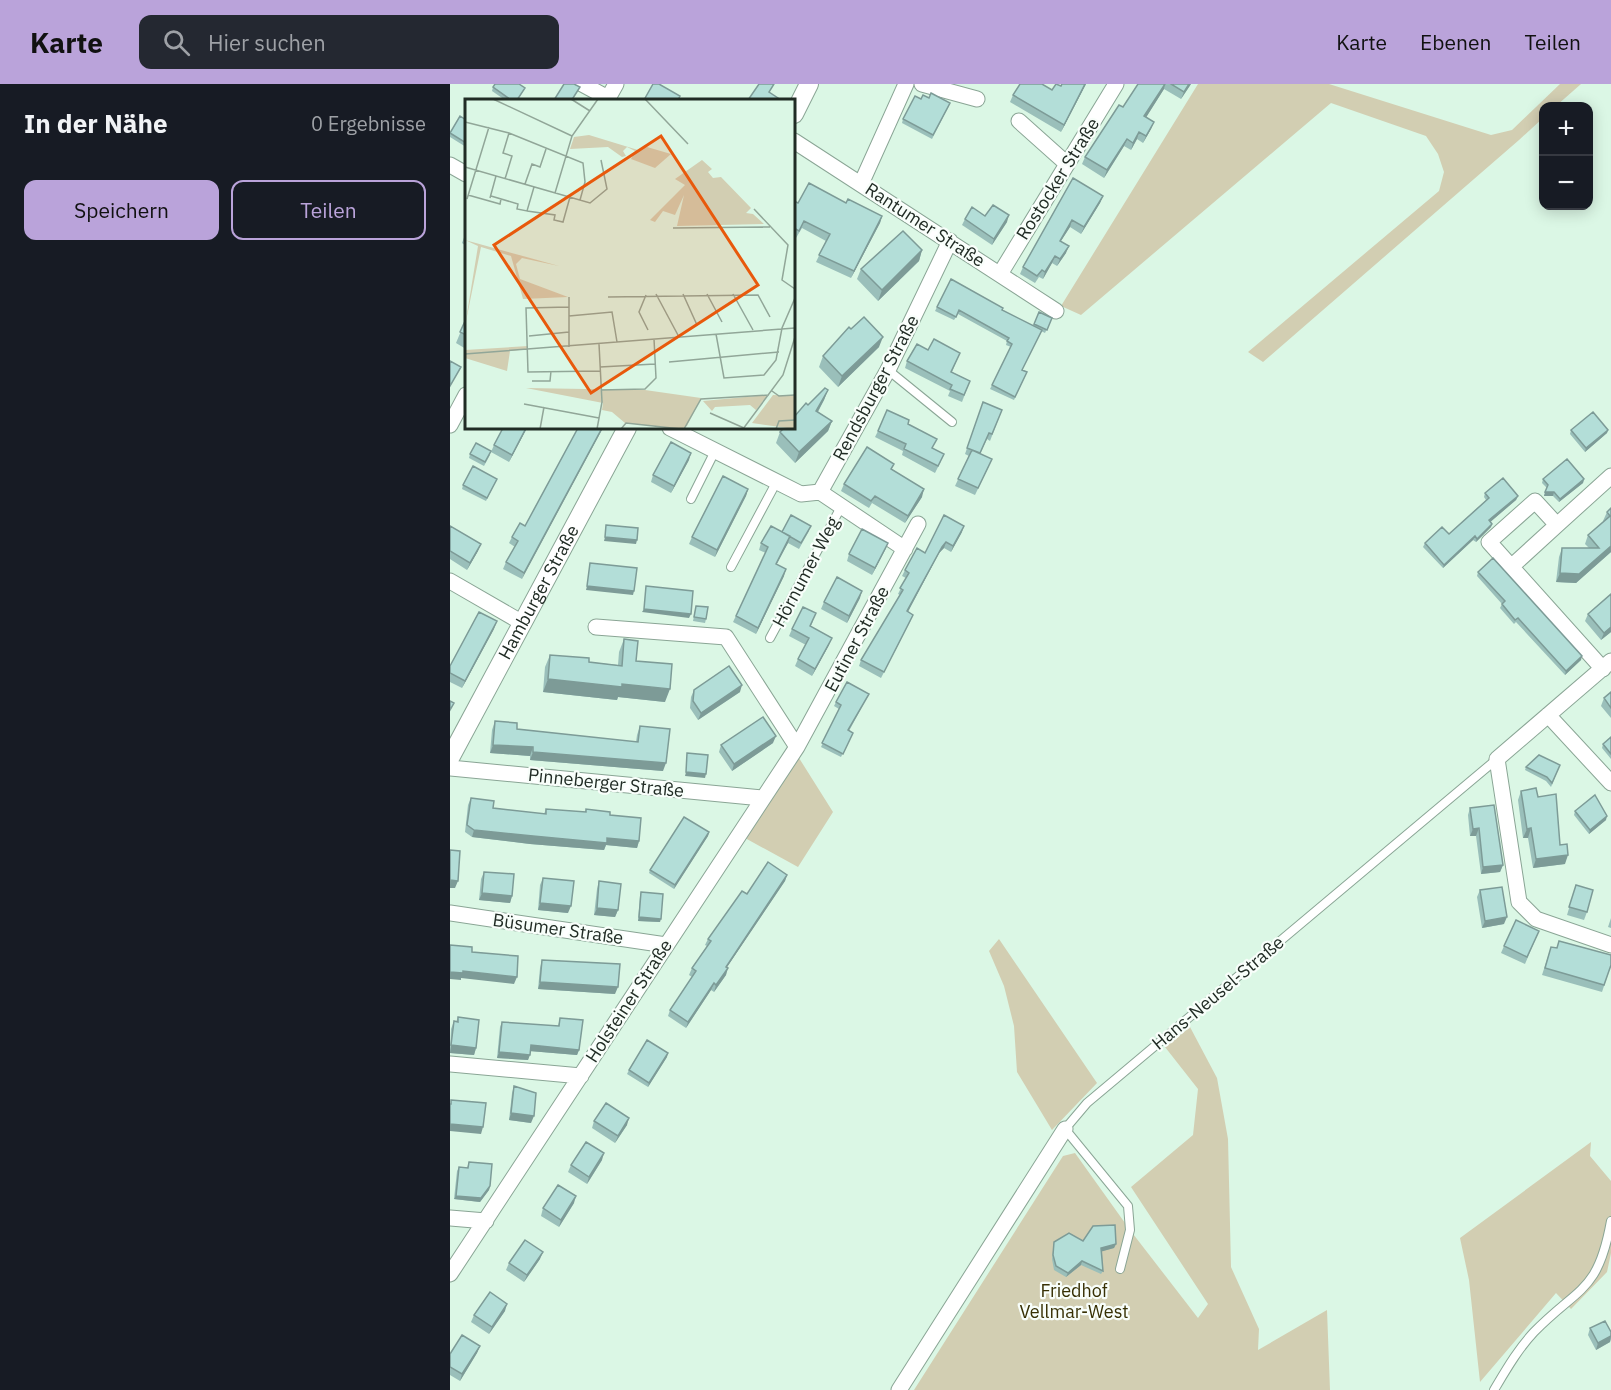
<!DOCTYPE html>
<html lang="de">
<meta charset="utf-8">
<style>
body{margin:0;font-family:"IBM Plex Sans",sans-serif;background:#242831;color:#f1f3f6}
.controls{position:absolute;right:18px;top:18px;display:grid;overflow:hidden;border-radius:12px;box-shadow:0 3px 15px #0003}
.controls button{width:54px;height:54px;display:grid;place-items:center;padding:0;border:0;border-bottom:2px solid #363941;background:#171b24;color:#f1f3f6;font:30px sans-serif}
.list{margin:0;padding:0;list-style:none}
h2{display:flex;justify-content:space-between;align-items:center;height:78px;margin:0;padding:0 24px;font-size:26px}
h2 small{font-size:20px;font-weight:400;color:#9ea1a6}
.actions{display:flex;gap:12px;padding:18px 24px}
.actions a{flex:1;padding:14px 0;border:2px solid #baa3da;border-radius:12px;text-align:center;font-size:21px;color:#baa3da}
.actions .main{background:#baa3da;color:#111}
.icon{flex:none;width:33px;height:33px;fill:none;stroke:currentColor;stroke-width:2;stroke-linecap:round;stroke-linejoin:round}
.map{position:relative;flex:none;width:1161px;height:1306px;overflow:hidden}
header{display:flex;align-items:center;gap:36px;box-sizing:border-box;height:84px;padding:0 30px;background:#baa3da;color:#111}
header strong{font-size:28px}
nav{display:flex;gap:33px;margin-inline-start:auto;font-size:21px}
.search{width:420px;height:54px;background:#242831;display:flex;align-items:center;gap:15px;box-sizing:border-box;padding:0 21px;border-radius:12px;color:#9ea1a6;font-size:22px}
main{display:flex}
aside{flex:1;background:#171b24}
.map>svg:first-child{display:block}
.green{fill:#d2ceb2}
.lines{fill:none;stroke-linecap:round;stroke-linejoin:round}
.service-casing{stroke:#8aa595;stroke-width:10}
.minor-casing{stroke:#8aa595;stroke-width:17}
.tertiary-casing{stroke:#8aa595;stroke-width:20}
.service{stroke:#fff;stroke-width:8}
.minor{stroke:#fff;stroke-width:15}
.tertiary{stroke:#fff;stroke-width:18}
.wall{fill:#9abfba}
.shaded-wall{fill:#7d9b97}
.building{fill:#b3ded8;stroke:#7d9b97;stroke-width:1.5}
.labels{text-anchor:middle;stroke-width:4.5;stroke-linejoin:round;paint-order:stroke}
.street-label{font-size:18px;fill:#212c25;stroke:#f8fefa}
.park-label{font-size:18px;fill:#373004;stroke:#f8fefa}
.inset-road{fill:none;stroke:#91a698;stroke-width:1.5}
.view{fill:#e8590c;fill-opacity:0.15;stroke:#e8590c;stroke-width:3}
.inset-edge{fill:none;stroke:#212c25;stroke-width:3}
</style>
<header>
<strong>Karte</strong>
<div class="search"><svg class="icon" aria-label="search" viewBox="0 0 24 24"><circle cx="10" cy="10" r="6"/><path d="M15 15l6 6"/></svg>Hier suchen</div>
<nav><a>Karte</a><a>Ebenen</a><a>Teilen</a></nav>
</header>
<main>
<aside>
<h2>In der Nähe<small>0 Ergebnisse</small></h2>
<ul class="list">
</ul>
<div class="actions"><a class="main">Speichern</a><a>Teilen</a></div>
</aside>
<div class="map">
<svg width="1161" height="1306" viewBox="0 0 1161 1306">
<rect width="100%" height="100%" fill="#dbf7e5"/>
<path class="green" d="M 748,0 L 879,0 L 1041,51 L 1062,46 L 1110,0 L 1131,0 L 1106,22 L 1094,22 L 1093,34 L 1069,56 L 813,278 L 798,268 L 989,107 L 994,88 L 988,70 L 976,52 L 881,19 L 631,231 L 611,222 Z
M 349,674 L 383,728 L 348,783 L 295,754 Z
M 549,855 L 647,999 L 602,1046 L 567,988 L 564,942 L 554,902 L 539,867 Z
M 740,943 L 767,994 L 778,1055 L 781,1183 L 809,1245 L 808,1266 L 877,1226 L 880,1306 L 464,1306 L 613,1072 L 625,1069 L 680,1146 L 748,1234 L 758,1220 L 681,1103 L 743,1051 L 748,1005 L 715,963 Z
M 1141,1058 L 1140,1072 L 1161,1097 L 1161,1169 L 1157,1188 L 1121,1225 L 1106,1209 L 1030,1298 L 1019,1196 L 1010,1154 Z"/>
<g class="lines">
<defs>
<path id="service" d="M 438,286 L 502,338
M 241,415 L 265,367
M 281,483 L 327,397
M 320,554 L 391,423
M 670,1185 L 680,1146 L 678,1122 L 615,1045 L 637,1019 L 1047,675
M 1044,1306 C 1056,1286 1068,1265 1084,1248 C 1129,1202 1148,1209 1161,1137"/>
<path id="minor" d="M 132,0 L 158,14
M 472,0 L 527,15
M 157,16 L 166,0
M 569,37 L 617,80
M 344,57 L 606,227
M 0,81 L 16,90
M 411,100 L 456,0
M 550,190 L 666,0
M 0,341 L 16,311
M 220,344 L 351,410 L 370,408 L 438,286 L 500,157
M 370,408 L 455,465
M 1061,483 L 1107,441
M 0,497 L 71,538
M 146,543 L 276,553 L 347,663
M 1161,577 L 1047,675 L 1069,818 L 1086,835 L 1161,861
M 1153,585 L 1039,458 L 1085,417 L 1107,441 L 1161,392
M 1098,631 L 1161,699
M 0,684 L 312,714
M 0,829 L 216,861
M 0,980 L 131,992
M 0,1134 L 36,1137
M 0,1190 L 347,663 L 468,440
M 449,1306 L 615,1045"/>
<g id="tertiary">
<path d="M 344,30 L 359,0"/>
<path id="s1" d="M 0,674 L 177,344"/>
</g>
</defs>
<use href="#service" class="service-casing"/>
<use href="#minor" class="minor-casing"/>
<use href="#tertiary" class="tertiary-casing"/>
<use href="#service" class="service"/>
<use href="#minor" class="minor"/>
<use href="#tertiary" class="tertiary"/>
</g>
<path class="wall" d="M 636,0 L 611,48 L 560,18 L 563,11 L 602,6 L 611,2 Z
M 688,0 L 741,0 L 731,15 L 714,5 L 696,33 L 704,38 L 701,45 L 693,59 L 687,55 L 681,66 L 674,62 L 654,94 L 632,80 L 635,73 L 673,23 Z
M 70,1 L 73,7 L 68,16 L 55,16 L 42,7 L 43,3 Z
M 471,15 L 499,22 L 482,55 L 452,39 L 453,35 Z
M 16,36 L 16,63 L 0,53 L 0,49 Z
M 623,94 L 653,112 L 650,119 L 631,150 L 620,143 L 611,157 L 616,169 L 607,182 L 602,179 L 593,195 L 589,193 L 585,199 L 570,190 L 573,183 Z
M 344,117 L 348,119 L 396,119 L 432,132 L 430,139 L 401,194 L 366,178 L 376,157 L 352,144 L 346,154 L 344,153 Z
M 535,132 L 557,138 L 542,161 L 512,141 L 515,135 Z
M 16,148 L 16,162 L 12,159 Z
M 472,166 L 469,177 L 428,217 L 407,195 L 411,185 Z
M 487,223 L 552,226 L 583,242 L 589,228 L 602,234 L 595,249 L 591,247 L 572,286 L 577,288 L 564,316 L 540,305 L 561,263 L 556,261 L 557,257 L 508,230 L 504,236 L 485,227 Z
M 16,235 L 16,265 L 6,259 Z
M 401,245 L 429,263 L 388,303 L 369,283 L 373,272 Z
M 478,266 L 510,269 L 502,288 L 520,297 L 512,318 L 498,312 L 500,307 L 455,284 L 457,277 Z
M 378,306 L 374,316 L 368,328 L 382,337 L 378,347 L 345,379 L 326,359 L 330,348 L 358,321 Z
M 533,318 L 552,326 L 540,357 L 537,355 L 530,370 L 539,382 L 525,411 L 505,402 L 519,372 L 515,370 Z
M 458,340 L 483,364 L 491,377 L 485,389 L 452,371 L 453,367 L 425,353 L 428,347 Z
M 77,344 L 59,378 L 41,368 L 44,361 Z
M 128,344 L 72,495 L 53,485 L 56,478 L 65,463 L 59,459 L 62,453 L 75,442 Z
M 1121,346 L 1158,346 L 1157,349 L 1135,368 L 1120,350 Z
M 20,370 L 40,371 L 34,382 L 19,374 Z
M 239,376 L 221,409 L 201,398 L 203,391 Z
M 442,386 L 472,413 L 455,439 L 422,419 L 419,424 L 391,407 L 394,400 Z
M 47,395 L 36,417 L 12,405 L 13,401 Z
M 1093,395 L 1134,395 L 1133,399 L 1109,418 L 1103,412 L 1094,412 L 1097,404 L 1092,399 Z
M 298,405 L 296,412 L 265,473 L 239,460 L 242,453 Z
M 1035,409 L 1068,412 L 1066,416 L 1040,438 L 1042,440 L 1041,443 L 1026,458 L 1023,456 L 993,484 L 973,463 L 975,459 L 999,450 L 1036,416 L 1034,413 Z
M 1161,424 L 1161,468 L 1126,499 L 1106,498 L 1109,473 L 1112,464 L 1139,464 L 1135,460 L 1138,451 L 1154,438 L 1153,437 L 1157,428 Z
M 0,442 L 28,467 L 17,486 L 0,475 Z
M 359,447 L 349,465 L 338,459 L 327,480 L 334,492 L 306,550 L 283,538 L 316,469 L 309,466 L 311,459 L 332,448 Z
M 512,448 L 501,468 L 494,464 L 489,469 L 458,528 L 461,536 L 431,594 L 409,582 L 411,576 L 450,511 L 448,510 L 456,494 L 452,492 L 455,486 L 475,469 Z
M 438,459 L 435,466 L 422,491 L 397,477 L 399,470 Z
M 1028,488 L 1131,576 L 1115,591 L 1066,538 L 1064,540 L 1050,524 L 1052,520 L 1027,492 Z
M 410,514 L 397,539 L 371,525 L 374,518 Z
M 246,522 L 256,535 L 255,539 L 243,537 Z
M 1138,530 L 1161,548 L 1151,556 L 1135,537 Z
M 363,537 L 361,542 L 379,561 L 362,592 L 345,582 L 348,575 L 356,561 L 339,552 L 342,545 Z
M 44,545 L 12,604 L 0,598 L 0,582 Z
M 174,555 L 186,577 L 215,618 L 168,613 L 167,616 L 93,608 L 95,583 L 100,571 L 139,578 L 168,581 L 169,568 Z
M 244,606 L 290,608 L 248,636 L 240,624 L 241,613 Z
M 1161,608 L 1161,634 L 1151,622 L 1154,614 Z
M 419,610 L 399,647 L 403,649 L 391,673 L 371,663 L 389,625 L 384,622 L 386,618 Z
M 45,637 L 67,645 L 186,658 L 187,651 L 190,642 L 213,687 L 80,676 L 80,672 L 40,669 L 42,646 Z
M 1161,653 L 1161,675 L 1152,664 L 1153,660 Z
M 323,659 L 282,687 L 269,668 L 271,661 Z
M 1110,681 L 1101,703 L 1096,697 L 1075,686 L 1076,683 Z
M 1071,707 L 1088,713 L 1110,761 L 1115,780 L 1083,784 L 1078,754 L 1073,754 L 1068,716 Z
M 21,714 L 43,724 L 94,730 L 96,725 L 135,728 L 136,725 L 160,731 L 189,757 L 187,764 L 156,761 L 154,766 L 80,760 L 22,753 L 15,748 L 18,721 Z
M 1020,724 L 1053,781 L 1050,788 L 1031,790 L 1026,752 L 1020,752 L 1018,731 Z
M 1125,727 L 1156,736 L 1139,750 L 1124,731 Z
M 259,748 L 258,752 L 224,805 L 199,789 L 200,786 Z
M 34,788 L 62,812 L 60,819 L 29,816 L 31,795 Z
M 337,791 L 335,797 L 277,883 L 276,891 L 264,908 L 261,906 L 236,944 L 218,932 L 220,926 L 242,893 L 239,891 L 242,884 L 257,862 L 255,861 L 258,855 L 297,810 Z
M 93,794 L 118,829 L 88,826 L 90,801 Z
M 149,797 L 168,826 L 165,833 L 144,831 L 147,805 Z
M 1126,801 L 1137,828 L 1134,836 L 1117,831 Z
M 1030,806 L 1054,840 L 1032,844 L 1027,813 Z
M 191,808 L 210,838 L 188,837 L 190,812 Z
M 1161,834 L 1161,844 L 1158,843 Z
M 1089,847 L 1075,880 L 1051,869 L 1054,862 Z
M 1101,863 L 1161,881 L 1152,908 L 1092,891 Z
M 92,876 L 165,910 L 88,905 L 90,884 Z
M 8,933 L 26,964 L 24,971 L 0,969 L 1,945 L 4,937 L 6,938 Z
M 110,934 L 129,966 L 127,971 L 80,967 L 78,976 L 47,974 L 50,943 L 52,938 L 108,942 Z
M 217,973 L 198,1003 L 177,990 L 179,986 Z
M 64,1002 L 81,1039 L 59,1036 L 62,1009 Z
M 144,1037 L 177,1041 L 165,1059 L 142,1044 Z
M 152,1076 L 137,1100 L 118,1088 L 121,1081 Z
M 19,1078 L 40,1102 L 39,1106 L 30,1118 L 4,1115 L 7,1087 L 9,1083 L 17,1084 Z
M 124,1119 L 109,1143 L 91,1132 L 93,1124 Z
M 633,1157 L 666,1160 L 664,1164 L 652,1167 L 653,1187 L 651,1190 L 631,1181 L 616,1193 L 604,1186 L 602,1175 L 604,1158 Z
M 90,1175 L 74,1198 L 56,1186 L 59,1179 Z
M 55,1227 L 39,1250 L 21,1238 L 24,1231 Z
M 1140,1244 L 1161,1248 L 1161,1255 L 1160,1258 L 1146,1266 L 1138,1251 Z
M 30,1262 L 27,1269 L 10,1297 L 0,1291 L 0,1270 Z"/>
<path class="shaded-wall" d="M 635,0 L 636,0 L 611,48 L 614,41 Z
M 715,0 L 714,5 L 692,40 L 694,32 Z
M 739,0 L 741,0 L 731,15 L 734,8 Z
M 704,38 L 701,45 L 693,59 L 696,52 Z
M 689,48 L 687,55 L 681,66 L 683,59 Z
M 677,55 L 674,62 L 654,94 L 657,86 Z
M 653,112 L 650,119 L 631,150 L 634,143 Z
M 559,131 L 557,138 L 542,161 L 544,155 Z
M 432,132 L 430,139 L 401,194 L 404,187 Z
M 622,136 L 620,143 L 607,163 L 610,157 Z
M 619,162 L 616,169 L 607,182 L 610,175 Z
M 472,166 L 469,177 L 428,217 L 432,206 Z
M 605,172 L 602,179 L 593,195 L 595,188 Z
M 433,253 L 429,263 L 388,303 L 392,292 Z
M 378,306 L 374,316 L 362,338 L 366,327 Z
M 382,337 L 378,347 L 345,379 L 349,368 Z
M 76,344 L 77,344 L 59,378 L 62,371 Z
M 152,344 L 153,344 L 72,495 L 74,489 Z
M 1158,346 L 1157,349 L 1135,368 L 1136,364 Z
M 241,369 L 239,376 L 221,409 L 224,402 Z
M 1134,395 L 1133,399 L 1109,418 L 1110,415 Z
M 298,405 L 296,412 L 265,473 L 267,466 Z
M 474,405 L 472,413 L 455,439 L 458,432 Z
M 1095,408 L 1104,408 L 1103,412 L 1094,412 Z
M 1068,412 L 1066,416 L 1038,440 L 1039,436 Z
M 1042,440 L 1041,443 L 1026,458 L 1027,455 Z
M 514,442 L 512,448 L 501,468 L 503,462 Z
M 340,452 L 338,459 L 323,486 Z
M 1025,452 L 1023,456 L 993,484 L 994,481 Z
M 155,453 L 187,456 L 186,460 L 154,457 Z
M 496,458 L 494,464 L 489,469 L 455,533 L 457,527 L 492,463 Z
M 438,459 L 435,466 L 422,491 L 425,484 Z
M 31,460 L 28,467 L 17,486 L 20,479 Z
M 1161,462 L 1161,468 L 1126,499 L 1106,498 L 1110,489 Z
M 336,485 L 334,492 L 306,550 L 308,544 Z
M 137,502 L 184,507 L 183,511 L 136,506 Z
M 412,507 L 410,514 L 397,539 L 399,532 Z
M 194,525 L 241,530 L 239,534 L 192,528 Z
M 47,537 L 44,545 L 12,604 L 15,597 Z
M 1161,543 L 1161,548 L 1151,556 L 1154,549 Z
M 382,554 L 379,561 L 362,592 L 365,585 Z
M 1132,572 L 1131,576 L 1115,591 L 1116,587 Z
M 98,595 L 172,600 L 220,605 L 215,618 L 168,613 L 167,616 L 93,608 Z
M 292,601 L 290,608 L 248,636 L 251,629 Z
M 326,652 L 323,659 L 282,687 L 284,680 Z
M 43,661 L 83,663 L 80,672 L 40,669 Z
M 83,668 L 216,679 L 213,687 L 80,676 Z
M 236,688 L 256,690 L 255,694 L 235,692 Z
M 1157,732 L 1156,736 L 1139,750 L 1140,746 Z
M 1029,744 L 1026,752 L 1020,752 L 1023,745 Z
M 1081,744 L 1078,754 L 1073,754 L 1077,745 Z
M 24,746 L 157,754 L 189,757 L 187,764 L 156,761 L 154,766 L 80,760 L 22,753 Z
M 259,748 L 258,752 L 224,805 L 225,801 Z
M 1118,771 L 1115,780 L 1083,784 L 1086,775 Z
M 1053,781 L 1050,788 L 1031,790 L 1033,783 Z
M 337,791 L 335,797 L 273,889 L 276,883 Z
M 0,796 L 8,797 L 5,804 L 0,804 Z
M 32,809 L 62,812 L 60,819 L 29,816 Z
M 90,819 L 121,822 L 118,829 L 88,826 Z
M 147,824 L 168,826 L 165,833 L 144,831 Z
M 189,833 L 211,835 L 210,838 L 188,837 Z
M 1057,833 L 1054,840 L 1032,844 L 1035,837 Z
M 278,884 L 276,891 L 264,908 L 266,901 Z
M 13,887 L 67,893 L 64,900 L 11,894 L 11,896 L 0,895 L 0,888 Z
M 90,898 L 168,903 L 165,910 L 88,905 Z
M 264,899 L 261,906 L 236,944 L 238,938 Z
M 1,961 L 26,964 L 24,971 L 0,969 Z
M 81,961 L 129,966 L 127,971 L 79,967 Z
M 49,968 L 80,971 L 78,976 L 47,974 Z
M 218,969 L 217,973 L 198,1003 L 199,999 Z
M 61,1029 L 84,1032 L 81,1039 L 59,1036 Z
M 179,1034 L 177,1041 L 165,1059 L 168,1052 Z
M 0,1040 L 33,1043 L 31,1050 L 0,1047 Z
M 154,1069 L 152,1076 L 137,1100 L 139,1093 Z
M 40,1102 L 39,1106 L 30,1118 L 4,1115 L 6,1112 Z
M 126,1112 L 124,1119 L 109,1143 L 111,1136 Z
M 666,1160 L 664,1164 L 650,1168 L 651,1164 Z
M 93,1168 L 90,1175 L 74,1198 L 77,1191 Z
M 632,1177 L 631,1181 L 616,1193 L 618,1189 Z
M 57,1220 L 55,1227 L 39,1250 L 42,1243 Z
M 1161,1252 L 1160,1258 L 1146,1266 L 1148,1259 Z
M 30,1262 L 27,1269 L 10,1297 L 12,1290 Z"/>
<path class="building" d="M 45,0 L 69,0 L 75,4 L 67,16 L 61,16 L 43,3 Z
M 114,0 L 124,0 L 130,3 L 123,14 L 127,16 L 104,16 Z
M 203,0 L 209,0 L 230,12 L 228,16 L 194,16 Z
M 309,0 L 324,0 L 319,8 L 328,14 L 327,16 L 298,16 Z
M 570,0 L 592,0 L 602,6 L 606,0 L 611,2 L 612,0 L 635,0 L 614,41 L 563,11 Z
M 688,0 L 715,0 L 694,32 L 704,38 L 696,52 L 689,48 L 683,59 L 677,55 L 657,86 L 635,73 L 669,21 L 673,23 Z
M 721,0 L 739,0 L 734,8 Z
M 481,9 L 500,19 L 483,51 L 453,35 L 465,12 L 471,15 L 473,11 L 479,14 Z
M 10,32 L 16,36 L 16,59 L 0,49 Z
M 623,94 L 653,112 L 634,143 L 622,136 L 610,157 L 619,162 L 610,175 L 605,172 L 595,188 L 592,186 L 587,192 L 573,183 Z
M 359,99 L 396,119 L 398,115 L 432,132 L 404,187 L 369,171 L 380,150 L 354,137 L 349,147 L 344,144 L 344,117 L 348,119 Z
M 543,121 L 559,131 L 544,155 L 515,135 L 522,123 L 535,132 Z
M 453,147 L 472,166 L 432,206 L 411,185 Z
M 501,195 L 553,224 L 552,226 L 592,246 L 572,286 L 577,288 L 565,313 L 542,301 L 562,260 L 557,257 L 559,254 L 509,226 L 506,233 L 487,223 Z
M 589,228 L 602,234 L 597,246 L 584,240 Z
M 414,233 L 433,253 L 392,292 L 373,272 L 399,243 L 401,245 Z
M 16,235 L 16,251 L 10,248 Z
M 484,255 L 510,269 L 501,288 L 520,297 L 514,311 L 500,305 L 502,301 L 457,277 L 467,260 L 478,266 Z
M 0,277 L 11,283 L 0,302 Z
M 375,304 L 378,306 L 366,327 L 382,337 L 349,368 L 330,348 L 334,344 L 344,344 L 344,333 L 356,319 L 358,321 Z
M 533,318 L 552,326 L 542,350 L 539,349 L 530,369 L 517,364 Z
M 437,326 L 459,336 L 458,340 L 487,355 L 482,364 L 494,370 L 488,382 L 454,365 L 456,360 L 428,347 Z
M 1143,328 L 1158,346 L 1136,364 L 1121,346 Z
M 53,344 L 76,344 L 62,371 L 44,361 Z
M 128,344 L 152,344 L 74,489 L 56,478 L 68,457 L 62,453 L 70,439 L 75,442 Z
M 221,358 L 241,369 L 224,402 L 203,391 Z
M 26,359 L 41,367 L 35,378 L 20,370 Z
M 417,363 L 444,380 L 441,385 L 474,405 L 458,432 L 425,412 L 421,417 L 394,400 Z
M 522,366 L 542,375 L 528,404 L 508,395 Z
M 1117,375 L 1134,395 L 1110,415 L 1104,408 L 1095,408 L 1098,401 L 1093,395 Z
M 23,382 L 47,395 L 37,414 L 13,401 Z
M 273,392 L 298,405 L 267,466 L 242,453 Z
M 1053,394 L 1068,412 L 1039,436 L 1042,440 L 1027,455 L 1025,452 L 994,481 L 975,459 L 992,443 L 999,450 L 1039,414 L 1035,409 Z
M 1161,424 L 1161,462 L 1129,490 L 1110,489 L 1112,464 L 1149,464 L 1138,451 L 1160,432 L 1157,428 Z
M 341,431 L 361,442 L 351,459 L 332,448 Z
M 494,431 L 514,442 L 503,462 L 496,458 L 492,463 L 457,527 L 463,531 L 434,588 L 411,576 L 453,506 L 450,504 L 459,489 L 455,486 L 467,464 L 475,469 Z
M 156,441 L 188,444 L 187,456 L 155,453 Z
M 0,442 L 31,460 L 20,479 L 0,467 Z
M 321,442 L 340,452 L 326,480 L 336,485 L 308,544 L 286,532 L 318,463 L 311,459 Z
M 412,445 L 438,459 L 425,484 L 399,470 Z
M 1043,474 L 1132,572 L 1116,587 L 1068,534 L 1065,536 L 1052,520 L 1055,517 L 1028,488 Z
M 140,479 L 187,484 L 184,507 L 137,502 Z
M 387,493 L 412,507 L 399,532 L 374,518 Z
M 196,502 L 243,507 L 241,530 L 194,525 Z
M 1161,510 L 1161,543 L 1154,549 L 1138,530 Z
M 246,522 L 258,523 L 256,535 L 244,533 Z
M 353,523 L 366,529 L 360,542 L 382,554 L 365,585 L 348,575 L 359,554 L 342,545 Z
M 29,528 L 47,537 L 15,597 L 0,589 L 0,582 Z
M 174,555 L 188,557 L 186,577 L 222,580 L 220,605 L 172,600 L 172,603 L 98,595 L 100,571 L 139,574 L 139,578 L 172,582 Z
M 279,582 L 292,601 L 251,629 L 243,617 L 244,606 Z
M 397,598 L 419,610 L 398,646 L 403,649 L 393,670 L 372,659 L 391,621 L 386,618 Z
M 1161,608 L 1161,624 L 1154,614 Z
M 0,617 L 4,619 L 0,626 Z
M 313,633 L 326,652 L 284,680 L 271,661 Z
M 45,637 L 67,639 L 67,645 L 188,658 L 190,642 L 220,645 L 216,679 L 83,668 L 83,663 L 43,661 Z
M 1161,653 L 1161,670 L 1153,660 Z
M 237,669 L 258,671 L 256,690 L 236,688 Z
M 1089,671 L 1110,681 L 1102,699 L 1097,693 L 1076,683 Z
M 1086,704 L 1088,713 L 1106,710 L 1110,761 L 1117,760 L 1118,771 L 1086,775 L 1081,744 L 1077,745 L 1071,707 Z
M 1145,711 L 1157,732 L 1140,746 L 1125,727 Z
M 21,714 L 44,717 L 43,724 L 96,730 L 96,725 L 136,728 L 136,725 L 160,728 L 160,731 L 191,734 L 189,757 L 157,754 L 157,759 L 83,752 L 24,746 L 17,741 Z
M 1044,721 L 1053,781 L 1033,783 L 1029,744 L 1023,745 L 1020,724 Z
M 234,733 L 259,748 L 225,801 L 200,786 Z
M 0,766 L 10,767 L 8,797 L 0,796 Z
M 318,778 L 337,791 L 276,883 L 278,884 L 266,901 L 264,899 L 238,938 L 220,926 L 246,887 L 242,884 L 261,857 L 258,855 L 292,807 L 297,810 Z
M 34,788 L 64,790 L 62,812 L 32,809 Z
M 93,794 L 124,797 L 121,822 L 90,819 Z
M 149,797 L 171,800 L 168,826 L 147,824 Z
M 1126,801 L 1143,806 L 1137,828 L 1119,823 Z
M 1052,803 L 1057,833 L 1035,837 L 1030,806 Z
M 191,808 L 213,810 L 211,835 L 189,833 Z
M 1066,836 L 1089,847 L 1077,873 L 1054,862 Z
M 1109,857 L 1161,871 L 1161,881 L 1154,901 L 1095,884 L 1101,863 L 1107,864 Z
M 0,861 L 22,863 L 22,868 L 68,872 L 67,893 L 13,887 L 13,889 L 0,888 Z
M 92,876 L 170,880 L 168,903 L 90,898 Z
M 8,933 L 29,936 L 26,964 L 1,961 L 4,937 L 8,938 Z
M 110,934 L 133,936 L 129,966 L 81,961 L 80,971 L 49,968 L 52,938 L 109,942 Z
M 197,956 L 218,969 L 199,999 L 179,986 Z
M 64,1002 L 86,1009 L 84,1032 L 61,1029 Z
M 1,1016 L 36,1019 L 33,1043 L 0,1040 L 0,1020 L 1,1020 Z
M 156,1019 L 179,1034 L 168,1052 L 144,1037 Z
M 136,1058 L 154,1069 L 139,1093 L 121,1081 Z
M 19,1078 L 42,1080 L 40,1102 L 31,1114 L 6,1112 L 9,1083 L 18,1084 Z
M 108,1101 L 126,1112 L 111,1136 L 93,1124 Z
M 665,1141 L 666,1160 L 651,1164 L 653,1187 L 632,1177 L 618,1189 L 606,1182 L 603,1171 L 604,1158 L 619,1149 L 633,1157 L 643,1142 Z
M 75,1156 L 93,1168 L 77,1191 L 59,1179 Z
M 40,1208 L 57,1220 L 42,1243 L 24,1231 Z
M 1155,1237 L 1161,1248 L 1161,1252 L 1148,1259 L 1140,1244 Z
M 12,1251 L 30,1262 L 12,1290 L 0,1283 L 0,1270 Z"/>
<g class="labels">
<g class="street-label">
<text transform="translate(608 95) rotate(-58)" y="6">Rostocker Straße</text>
<text transform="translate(475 141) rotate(33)" y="6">Rantumer Straße</text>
<text transform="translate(426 304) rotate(-62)" y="6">Rendsburger Straße</text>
<text transform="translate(356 488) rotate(-62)" y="6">Hörnumer Weg</text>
<text dy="6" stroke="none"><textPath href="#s1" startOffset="188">Hamburger Straße</textPath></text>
<text transform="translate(407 555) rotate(-62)" y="6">Eutiner Straße</text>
<text transform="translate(156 699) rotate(6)" y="6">Pinneberger Straße</text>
<text transform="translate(108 845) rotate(8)" y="6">Büsumer Straße</text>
<text transform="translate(768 909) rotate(-40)" y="6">Hans-Neusel-Straße</text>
<text transform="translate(179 917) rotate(-57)" y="6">Holsteiner Straße</text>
</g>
<g class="park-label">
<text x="624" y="1213">Friedhof<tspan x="624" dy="21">Vellmar-West</tspan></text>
</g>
</g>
<g transform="translate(15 15)">
<rect width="330" height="330" fill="#dbf7e5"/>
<path d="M 124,36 L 173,51 L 182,48 L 206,55 L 190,69 L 166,60 L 170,52 L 162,48 L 158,52 L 161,57 L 157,58 L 143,48 L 105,50 L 109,38 ZM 237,61 L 247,70 L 243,73 L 248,79 L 256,78 L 286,109 L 281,114 L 288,115 L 299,125 L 212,127 L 219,96 L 210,116 L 198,112 L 190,123 L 185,121 L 220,86 L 210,80 ZM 0,141 L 94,167 L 57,159 L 51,165 L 55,180 L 103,198 L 58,200 L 46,157 L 16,148 L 0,227 L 13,147 ZM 63,247 L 62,250 L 45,252 L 42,272 L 0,259 L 0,251 ZM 61,289 L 180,291 L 236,299 L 222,327 L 216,330 L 160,324 L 147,313 L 137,311 L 138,304 ZM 303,296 L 291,311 L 285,306 L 250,308 L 247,312 L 238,302 ZM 308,296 L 330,297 L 330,330 L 287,324 Z" fill="#d2ceb2"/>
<path class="inset-road" d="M 28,0 L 107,37M 106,0 L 125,12M 180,0 L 223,45M 0,23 L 44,34 L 118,64 L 120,83 L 115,101M 0,68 L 125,104 L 142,90 L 136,61M 40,80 L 47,57 L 38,54 L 44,34M 60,85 L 67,65 L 75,68 L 81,50M 90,94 L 107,37 L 133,0M 3,96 L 35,105 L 36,100M 26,97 L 53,105 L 52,110 L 62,112 L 69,88M 25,99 L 31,77M 2,100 L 24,28M 289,110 L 323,146 L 317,181 L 330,190M 62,112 L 90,116 L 89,121 L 98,123 L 105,98M 208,129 L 305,128M 191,195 L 214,238M 218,195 L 232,226M 242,195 L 257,223M 268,195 L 288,231M 181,196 L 174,213 L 183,231M 143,198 L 293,196 L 305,218M 104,208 L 61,209 L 63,273 L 135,272M 104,217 L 147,213 L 152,243M 251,235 L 259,279 L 299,276 L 311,261 L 317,229 L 330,199M 64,237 L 104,233M 104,248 L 104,198M 0,255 L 330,229M 204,263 L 314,253M 135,268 L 190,265M 67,282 L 85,282 L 86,272M 136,291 L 180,290 L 191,279 L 189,240M 307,292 L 314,297 L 330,296M 59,305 L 134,319M 245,314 L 279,329M 75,330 L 79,308M 132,330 L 137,303 L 134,245M 156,330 L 161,324 L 216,330M 219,330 L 236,300 L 304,296M 278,330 L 318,276 L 330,238M 311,330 L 314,322 L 330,321"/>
<path class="view" d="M 196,37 L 293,186 L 126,294 L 29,146 Z"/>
<rect width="330" height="330" class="inset-edge"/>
</g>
</svg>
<div class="controls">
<button>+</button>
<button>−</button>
</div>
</div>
</main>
